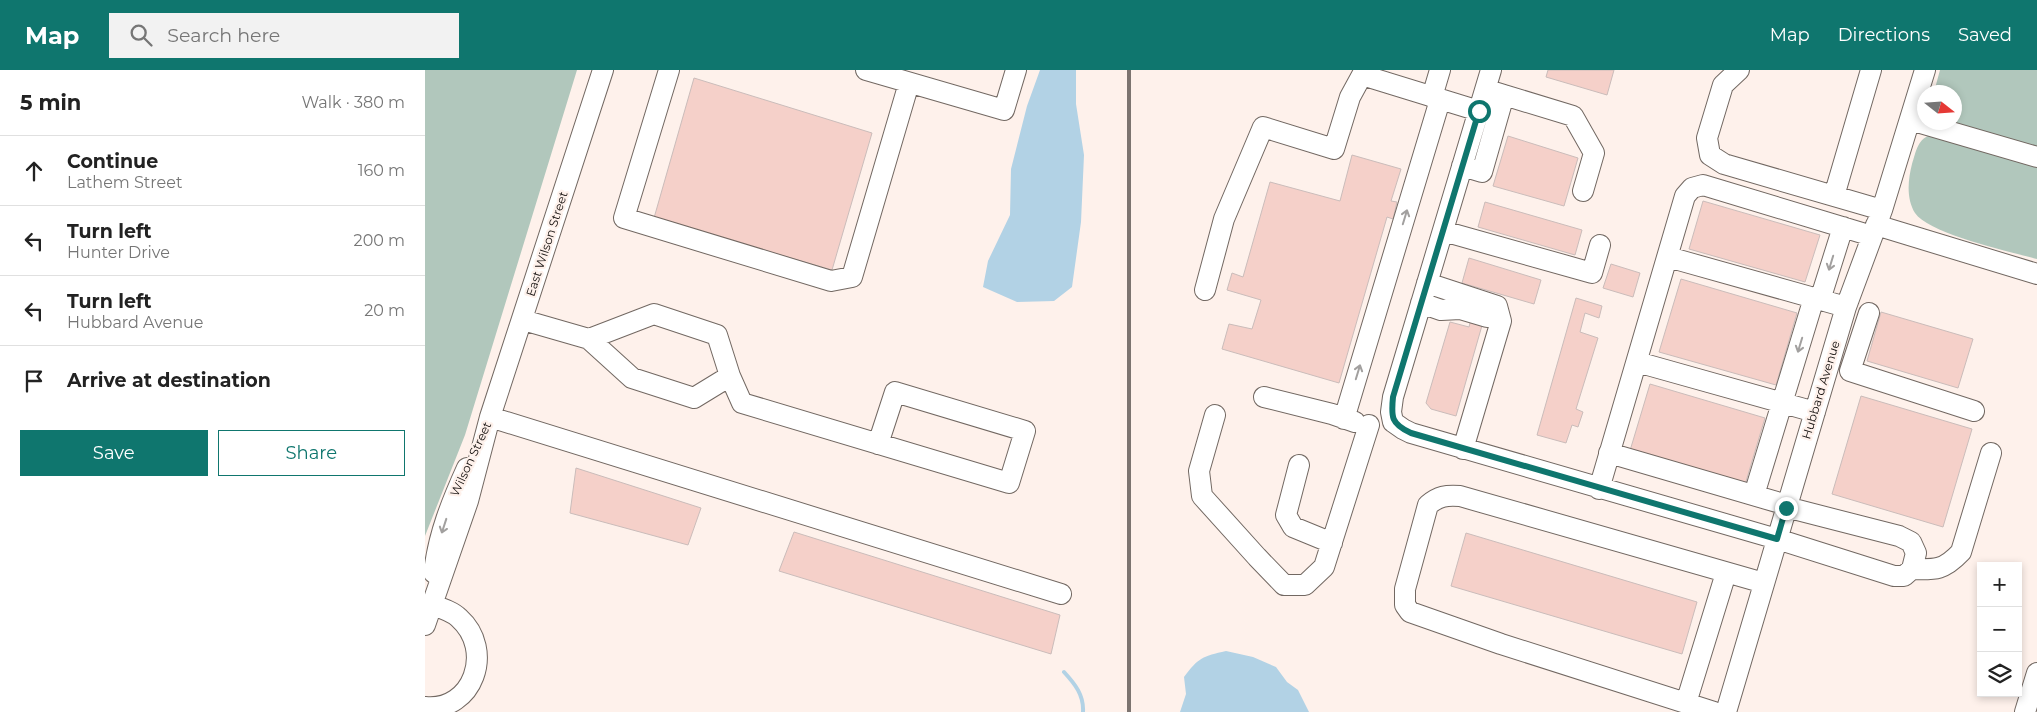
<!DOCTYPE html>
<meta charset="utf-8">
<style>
body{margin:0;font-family:Montserrat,sans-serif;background:#f2f2f2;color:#222}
.controls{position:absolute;right:15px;bottom:15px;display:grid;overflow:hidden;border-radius:0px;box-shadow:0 2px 8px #0003}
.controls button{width:45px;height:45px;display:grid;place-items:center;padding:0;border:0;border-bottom:1px solid #e0e0e0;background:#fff;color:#222;font:25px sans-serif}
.compass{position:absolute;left:1492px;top:15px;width:45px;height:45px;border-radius:50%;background:#fff;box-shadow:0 2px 8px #0003;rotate:107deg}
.stop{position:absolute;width:15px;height:15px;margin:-11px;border:4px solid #0f766e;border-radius:50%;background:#fff}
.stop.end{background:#0f766e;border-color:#fff;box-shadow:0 1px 5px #0008}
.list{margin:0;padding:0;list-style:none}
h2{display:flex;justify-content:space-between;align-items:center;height:65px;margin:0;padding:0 20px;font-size:21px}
h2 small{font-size:16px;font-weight:400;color:#767676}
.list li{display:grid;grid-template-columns:32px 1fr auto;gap:15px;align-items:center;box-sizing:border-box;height:70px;padding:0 20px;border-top:1px solid #e0e0e0}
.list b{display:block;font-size:19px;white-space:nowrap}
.list p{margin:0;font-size:16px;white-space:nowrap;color:#767676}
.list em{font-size:16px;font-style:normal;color:#767676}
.actions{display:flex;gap:10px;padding:15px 20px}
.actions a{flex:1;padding:11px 0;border:1px solid #0f766e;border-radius:0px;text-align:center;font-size:18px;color:#0f766e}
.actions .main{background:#0f766e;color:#fff}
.icon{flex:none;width:28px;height:28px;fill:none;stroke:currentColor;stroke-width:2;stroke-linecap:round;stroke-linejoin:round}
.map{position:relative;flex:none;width:1612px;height:642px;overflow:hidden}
header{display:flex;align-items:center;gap:30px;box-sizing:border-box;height:70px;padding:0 25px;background:#0f766e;color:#fff}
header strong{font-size:24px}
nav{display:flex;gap:28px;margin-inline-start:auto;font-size:18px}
.search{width:350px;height:45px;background:#f2f2f2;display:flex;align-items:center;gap:12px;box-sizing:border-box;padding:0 18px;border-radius:0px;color:#767676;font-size:19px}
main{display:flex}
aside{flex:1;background:#fff}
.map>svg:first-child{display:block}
.green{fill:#b1c7bc}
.water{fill:#b2d2e5}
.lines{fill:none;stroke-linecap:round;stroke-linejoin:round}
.stream{stroke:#b2d2e5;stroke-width:4}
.building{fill:#f5d0c9;stroke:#cabcba}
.minor-casing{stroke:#726862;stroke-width:22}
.minor{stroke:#fff;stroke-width:20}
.rail{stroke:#7c7470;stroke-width:4}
.oneway{stroke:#a2a09f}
.route{stroke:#0f766e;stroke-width:6}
.labels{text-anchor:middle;stroke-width:4.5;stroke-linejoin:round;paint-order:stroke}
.street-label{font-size:12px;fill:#161210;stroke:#fef1eb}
</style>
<header>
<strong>Map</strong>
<div class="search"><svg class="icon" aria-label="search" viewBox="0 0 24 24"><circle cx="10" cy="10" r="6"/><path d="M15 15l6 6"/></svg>Search here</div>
<nav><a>Map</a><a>Directions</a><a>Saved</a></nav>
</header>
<main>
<aside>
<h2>5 min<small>Walk · 380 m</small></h2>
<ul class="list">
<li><svg class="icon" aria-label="ahead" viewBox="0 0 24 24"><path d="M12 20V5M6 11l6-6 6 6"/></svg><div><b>Continue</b><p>Lathem Street</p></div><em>160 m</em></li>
<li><svg class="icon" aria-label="left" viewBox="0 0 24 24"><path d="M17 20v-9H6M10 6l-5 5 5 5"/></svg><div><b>Turn left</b><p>Hunter Drive</p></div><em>200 m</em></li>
<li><svg class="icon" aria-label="left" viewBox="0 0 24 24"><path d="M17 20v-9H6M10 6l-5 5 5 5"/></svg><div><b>Turn left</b><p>Hubbard Avenue</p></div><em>20 m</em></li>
<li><svg class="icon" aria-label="arrive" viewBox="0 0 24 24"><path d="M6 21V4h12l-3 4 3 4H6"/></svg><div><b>Arrive at destination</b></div></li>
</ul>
<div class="actions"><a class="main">Save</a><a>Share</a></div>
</aside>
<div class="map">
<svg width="1612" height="642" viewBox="0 0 1612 642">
<rect width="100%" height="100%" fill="#fef1eb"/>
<path class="green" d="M 0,0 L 152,0 L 40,365 L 0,466 Z
M 1515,0 L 1612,0 L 1612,78 L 1525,53 L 1530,52 L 1530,22 L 1509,22 Z
M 1507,65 L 1612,96 L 1612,189 C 1586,182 1504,164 1490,143 C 1481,128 1483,110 1487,94 C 1491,82 1493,67 1507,65 Z"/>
<path class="water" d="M 615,0 L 651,0 L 651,34 L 659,85 L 656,152 L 647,217 L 629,231 L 592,232 L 558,217 L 563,191 L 585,145 L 586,99 L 602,36 Z
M 801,581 L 828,587 L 851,597 L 862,612 L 873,620 L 884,642 L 755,642 L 761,624 L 759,607 C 773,588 778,586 801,581 Z"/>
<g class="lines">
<path class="stream" d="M 639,602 C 650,614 659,625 658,642"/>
</g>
<path class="building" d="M 1123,0 L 1189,0 L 1182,25 L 1121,7 Z
M 269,8 L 447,63 L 407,200 L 229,148 Z
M 1083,66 L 1153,88 L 1139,136 L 1068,116 Z
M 927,85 L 976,99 L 966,131 L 972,132 L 968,149 L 962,147 L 914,313 L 797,279 L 804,254 L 827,259 L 836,230 L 802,220 L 807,203 L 818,207 L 845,112 L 915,131 Z
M 1278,131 L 1395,165 L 1380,212 L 1264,179 Z
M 1060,132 L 1157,160 L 1150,185 L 1053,157 Z
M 1044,188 L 1116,210 L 1109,234 L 1037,213 Z
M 1186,194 L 1215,203 L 1208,227 L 1178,218 Z
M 1256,209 L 1372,243 L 1351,315 L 1234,282 Z
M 1151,228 L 1177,236 L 1174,248 L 1160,243 L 1155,262 L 1173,268 L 1151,339 L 1158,342 L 1153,357 L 1147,355 L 1141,373 L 1112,365 Z
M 1456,242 L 1548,269 L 1533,318 L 1442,291 Z
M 1046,249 L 1058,252 L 1031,346 L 1006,339 L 1001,333 L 1025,252 L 1044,257 Z
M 1225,314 L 1340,348 L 1319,418 L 1204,384 Z
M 1436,326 L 1547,359 L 1518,457 L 1407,424 Z
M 151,398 L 276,438 L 263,475 L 145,443 Z
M 369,462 L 635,545 L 626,584 L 354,501 Z
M 1041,463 L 1272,532 L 1257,584 L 1026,516 Z"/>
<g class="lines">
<defs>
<path id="minor" d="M 244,0 L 199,148 L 406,211 L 427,207 L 484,13
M 441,0 L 579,40 L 591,0
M 1314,0 L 1298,15 L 1282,68 L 1285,85 L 1299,94 L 1457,140
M 1079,25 L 1148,46 L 1169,83 L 1158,121
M 1007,27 L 1015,0
M 1485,50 L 1612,87
M 1037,96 L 1057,102 L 1079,25 L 1066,21
M 1409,126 L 1446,0
M 1451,155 L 1612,204
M 1018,161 L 1167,203 L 1175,175
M 1243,187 L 1421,237
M 1002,213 L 1072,236 L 1076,251 L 1038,379
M 780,220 L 799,149 L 838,57 L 909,79 L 925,27 L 937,5 L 1054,41
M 1395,230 L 1418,157
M 996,233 L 1016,240 L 1035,239 L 1062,247
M 1444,243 L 1425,301 L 1549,341
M 98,250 L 164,269 L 229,244 L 292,265 L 305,306 L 269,328 L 207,308 L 164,269
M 1212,292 L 1390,342
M 305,306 L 317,333 L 584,413 L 600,361 L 470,322 L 453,374
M 839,327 L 907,344 L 930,352
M 790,345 L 774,401 L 777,426 L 832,487 L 859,515 L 880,515 L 899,497 L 944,355
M 65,347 L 636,524
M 919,349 L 1015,30
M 968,352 L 978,359 L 986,363 L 1352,469 L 1469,506 L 1479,506 L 1487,499 L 1491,483 L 1486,472 L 1474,466 L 1361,437
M 968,352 L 966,342 L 968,327 L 1066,0
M 1184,383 L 1362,435
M 874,395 L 861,445 L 868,457 L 907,473
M 1174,419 L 1260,126 L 1267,118 L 1278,115 L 1447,166
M 1329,425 L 1389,228
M 1487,499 C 1511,500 1519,500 1536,482 L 1566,383
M 9,503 C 13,465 27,431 42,398
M 0,555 L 43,431 L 65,347 L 178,0
M 1261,633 L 1301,503
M 0,637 C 48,642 70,580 34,548 C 27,541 16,538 7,535
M 1289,642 L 1076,574 L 985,542 L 980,535 L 980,519 L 1003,435 C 1014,426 1021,425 1035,426 L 1339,513
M 1301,642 L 1421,237 L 1457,140 L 1500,0
M 1600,642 L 1612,603"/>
</defs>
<use href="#minor" class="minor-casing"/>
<use href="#minor" class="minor"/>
<path class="rail" d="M 704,0 L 704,642"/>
</g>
<defs><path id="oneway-shaft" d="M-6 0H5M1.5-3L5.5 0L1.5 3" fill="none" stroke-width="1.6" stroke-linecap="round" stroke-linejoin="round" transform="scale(1.25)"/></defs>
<g class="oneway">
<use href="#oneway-shaft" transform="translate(980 147) rotate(-73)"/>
<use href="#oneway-shaft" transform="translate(1406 193) rotate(107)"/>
<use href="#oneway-shaft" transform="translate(1375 275) rotate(107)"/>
<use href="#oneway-shaft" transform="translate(933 302) rotate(-73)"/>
<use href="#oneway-shaft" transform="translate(19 456) rotate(108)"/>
</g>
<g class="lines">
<path class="route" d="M 1054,41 L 968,327 C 966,347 966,354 986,363 L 1352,469 L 1361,438"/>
</g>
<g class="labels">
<g class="street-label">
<text transform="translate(122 174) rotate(-72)" y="4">East Wilson Street</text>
<text transform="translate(1396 320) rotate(-73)" y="4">Hubbard Avenue</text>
<text transform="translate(46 389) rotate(-65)" y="4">Wilson Street</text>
</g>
</g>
</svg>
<div class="controls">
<button>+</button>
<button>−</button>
<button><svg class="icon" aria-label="layers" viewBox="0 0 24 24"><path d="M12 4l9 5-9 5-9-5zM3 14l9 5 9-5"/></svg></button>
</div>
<svg class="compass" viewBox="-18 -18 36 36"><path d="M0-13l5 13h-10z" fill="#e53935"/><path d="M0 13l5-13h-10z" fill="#767676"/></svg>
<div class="stop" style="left:1054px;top:41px"></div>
<div class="stop end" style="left:1361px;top:438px"></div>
</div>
</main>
